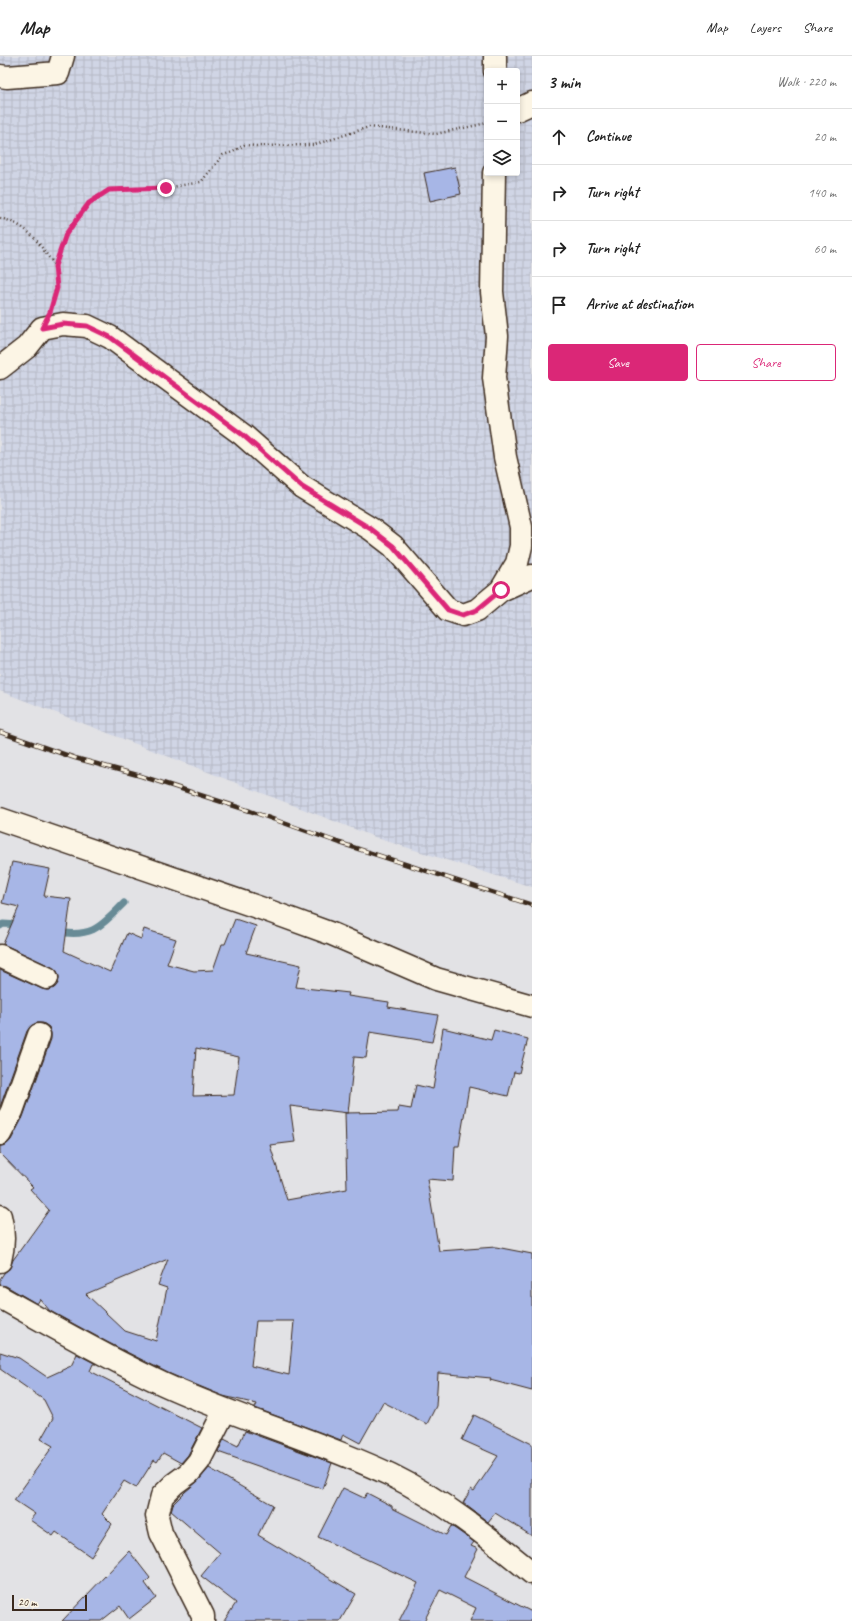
<!DOCTYPE html>
<meta charset="utf-8">
<style>
body{margin:0;font-family:Caveat,sans-serif;background:#f2f2f2;color:#222}
.controls{position:absolute;right:12px;top:12px;display:grid;overflow:hidden;border-radius:4px;box-shadow:0 2px 6px #0003}
.controls button{width:36px;height:36px;display:grid;place-items:center;padding:0;border:0;border-bottom:1px solid #e0e0e0;background:#fff;color:#222;font:20px sans-serif}
.scale{position:absolute;left:12px;bottom:10px;width:75px;box-sizing:border-box;padding-left:4px;border:2px solid #3b2a1e;border-top:0;font-size:11px;line-height:14px;white-space:nowrap;color:#3b2a1e;-webkit-text-stroke:3px #fcf5e5;paint-order:stroke}
.stop{position:absolute;width:12px;height:12px;margin:-9px;border:3px solid #db2777;border-radius:50%;background:#fff}
.stop.end{background:#db2777;border-color:#fff;box-shadow:0 1px 4px #0008}
.list{margin:0;padding:0;list-style:none}
h2{display:flex;justify-content:space-between;align-items:center;height:52px;margin:0;padding:0 16px;font-size:17px}
h2 small{font-size:13px;font-weight:400;color:#767676}
.list li{display:grid;grid-template-columns:26px 1fr auto;gap:12px;align-items:center;box-sizing:border-box;height:56px;padding:0 16px;border-top:1px solid #e0e0e0}
.list b{display:block;font-size:15px;white-space:nowrap}
.list em{font-size:13px;font-style:normal;color:#767676}
.actions{display:flex;gap:8px;padding:12px 16px}
.actions a{flex:1;padding:9px 0;border:1px solid #db2777;border-radius:4px;text-align:center;font-size:14px;color:#db2777}
.actions .main{background:#db2777;color:#fff}
.icon{flex:none;width:22px;height:22px;fill:none;stroke:currentColor;stroke-width:2;stroke-linecap:round;stroke-linejoin:round}
.map{position:relative;flex:none;width:532px;height:1565px;overflow:hidden}
header{display:flex;align-items:center;gap:24px;box-sizing:border-box;height:56px;padding:0 20px;background:#fff;border-bottom:1px solid #e0e0e0}
header strong{font-size:19px}
nav{display:flex;gap:22px;margin-inline-start:auto;font-size:14px}
main{display:flex}
aside{flex:1;background:#fff}
.map>svg:first-child{display:block}
.industrial{fill:url(#industrial-grid);fill-rule:evenodd}
.lines{fill:none;stroke-linecap:round;stroke-linejoin:round}
.stream{stroke:#678b96;stroke-width:7}
.building{fill:#a7b6e6;stroke:#3b2a1e;fill-rule:evenodd}
.minor-casing{stroke:#3b2a1e;stroke-width:25}
.path{stroke:#3b2a1e;stroke-width:2.5;stroke-dasharray:1 3;stroke-linecap:butt}
.minor{stroke:#fcf5e5;stroke-width:22}
.rail-casing{stroke:#3b2a1e;stroke-width:4.5}
.rail{stroke:#fcf5e5;stroke-width:3;stroke-dasharray:9;stroke-linecap:butt}
.route{stroke:#db2777;stroke-width:5}
</style>
<header>
<strong>Map</strong>
<nav><a>Map</a><a>Layers</a><a>Share</a></nav>
</header>
<main>
<div class="map">
<svg width="532" height="1565" viewBox="0 0 532 1565">
<defs>
<pattern id="industrial-grid" width="8" height="8" patternUnits="userSpaceOnUse"><rect width="8" height="8" fill="#d0d5e5"/><path d="M0 4h8M4 0v8" fill="none" stroke="#b4b7c4"/></pattern>
</defs>
<rect width="100%" height="100%" fill="#e2e2e5"/>
<filter id="ink" filterUnits="userSpaceOnUse"><feTurbulence type="fractalNoise" baseFrequency=".025" numOctaves="2"/><feDisplacementMap in="SourceGraphic" scale="8" xChannelSelector="R" yChannelSelector="G"/><feConvolveMatrix kernelMatrix="1 2 1 2 8 2 1 2 1" color-interpolation-filters="sRGB"/></filter>
<g filter="url(#ink)">
<path class="industrial" d="M 0,0 L 532,0 L 532,831 L 380,783 L 0,635 ZM 487,15 L 517,15 L 517,117 L 487,117 Z"/>
<g class="lines">
<path class="stream" d="M 0,870 L 3,868 L 20,869
M 58,876 C 93,882 101,870 124,847"/>
</g>
<path class="building" d="M 455,111 L 461,138 L 430,145 L 424,117 Z
M 12,806 L 50,813 L 44,840 L 71,843 L 64,895 L 110,916 L 127,877 L 141,883 L 144,873 L 176,883 L 167,908 L 194,915 L 213,914 L 222,888 L 225,888 L 235,863 L 256,870 L 246,897 L 301,909 L 296,931 L 349,937 L 348,940 L 389,946 L 388,951 L 438,959 L 432,986 L 370,976 L 366,1002 L 354,1001 L 348,1057 L 290,1050 L 295,1086 L 270,1089 L 287,1144 L 347,1133 L 345,1057 L 398,1056 L 399,1051 L 411,1053 L 416,1029 L 433,1033 L 443,972 L 491,984 L 494,974 L 528,983 L 519,1017 L 514,1016 L 508,1040 L 469,1031 L 459,1090 L 455,1090 L 453,1125 L 427,1123 L 439,1195 L 496,1191 L 532,1198 L 532,1335 L 490,1324 L 491,1322 L 438,1317 L 436,1350 L 427,1368 L 383,1346 L 360,1387 L 343,1378 L 341,1384 L 255,1352 L 257,1348 L 223,1340 L 168,1317 L 107,1286 L 50,1255 L 40,1243 L 37,1248 L 6,1230 L 0,1229 L 0,1223 L 4,1217 L 9,1213 L 13,1204 L 49,1154 L 30,1133 L 33,1131 L 0,1097 L 0,1090 L 6,1089 L 11,1084 L 23,1061 L 51,983 L 51,977 L 49,971 L 43,967 L 36,967 L 31,970 L 27,975 L 0,1051 L 0,914 L 42,933 L 48,934 L 54,932 L 58,927 L 59,921 L 57,915 L 52,911 L 3,888 L 19,851 L 2,847 ZM 196,992 L 239,1001 L 234,1039 L 193,1040 ZM 168,1203 L 158,1229 L 167,1232 L 156,1285 L 125,1275 L 86,1238 ZM 256,1265 L 294,1265 L 289,1319 L 251,1310 Z
M 0,1296 L 19,1302 L 47,1321 L 71,1310 L 77,1298 L 96,1308 L 93,1308 L 90,1315 L 202,1372 L 188,1399 L 181,1407 L 163,1397 L 157,1406 L 154,1404 L 136,1432 L 124,1425 L 102,1458 L 112,1468 L 91,1501 L 56,1476 L 53,1480 L 30,1464 L 35,1458 L 14,1444 L 53,1390 L 41,1383 L 53,1362 L 44,1344 L 0,1313 Z
M 474,1359 L 532,1388 L 532,1480 L 495,1457 L 488,1466 L 463,1447 L 471,1433 L 474,1435 L 498,1400 L 462,1384 Z
M 245,1375 L 332,1407 L 323,1433 L 218,1396 L 224,1383 L 238,1390 Z
M 209,1412 L 273,1449 L 258,1479 L 356,1538 L 340,1565 L 224,1565 L 236,1547 L 201,1520 L 220,1497 L 171,1455 L 173,1448 L 185,1436 L 198,1425 Z
M 343,1432 L 364,1442 L 367,1437 L 392,1450 L 392,1452 L 446,1479 L 451,1470 L 457,1474 L 474,1486 L 471,1490 L 478,1493 L 464,1521 L 532,1556 L 532,1565 L 470,1565 L 476,1552 L 440,1534 L 424,1565 L 399,1565 L 418,1527 L 318,1481 Z
M 129,1495 L 150,1522 L 145,1527 L 156,1542 L 129,1563 L 120,1550 L 101,1565 L 62,1565 Z"/>
<g class="lines">
<defs>
<path id="minor" d="M 495,0 L 495,15
M 0,20 L 7,21 L 58,17 L 63,0
M 517,54 L 532,47
M 494,117 L 492,236 L 497,280 L 494,322 L 505,401 L 521,471 L 521,490 L 517,507 L 501,534
M 0,312 L 27,291 L 42,272 L 63,268 L 87,270 L 110,281 L 243,379 L 302,431 L 371,473 L 393,490 L 448,554 L 463,559 L 477,554 L 501,534 L 532,520
M 0,763 L 266,854 L 332,878 L 436,923 L 532,950
M 0,900 L 47,922
M 0,1078 L 12,1055 L 39,979
M 0,1160 C 4,1175 4,1190 0,1205
M 0,1241 C 54,1271 107,1302 163,1328 C 237,1362 317,1384 391,1419 C 444,1445 487,1480 532,1517
M 203,1565 L 203,1560 L 161,1477 L 157,1460 L 162,1440 L 174,1428 L 189,1417 L 199,1405 L 225,1354"/>
</defs>
<use href="#minor" class="minor-casing"/>
<path class="path" d="M 0,162 C 23,168 34,179 47,199 C 50,203 54,207 55,212 C 58,223 56,234 53,245
M 55,211 L 66,178 L 89,147 L 109,134 L 166,132 L 201,126 L 223,99 L 233,96 L 244,89 L 257,90 L 314,89 L 369,71 L 436,78 L 487,67"/>
<use href="#minor" class="minor"/>
<defs>
<path id="rail" d="M 0,676 L 75,702 L 141,720 L 250,755 L 340,787 L 532,849"/>
</defs>
<use href="#rail" class="rail-casing"/>
<use href="#rail" class="rail"/>
</g>
</g>
<g class="lines" filter="url(#ink)">
<path class="route" d="M 166,132 L 109,134 L 89,147 L 66,178 L 55,210 L 57,232 L 50,256 L 42,272 L 63,268 L 87,270 L 110,281 L 243,379 L 302,431 L 371,473 L 393,490 L 448,554 L 463,559 L 477,554 L 501,534"/>
</g>
</svg>
<div class="controls">
<button>+</button>
<button>−</button>
<button><svg class="icon" aria-label="layers" viewBox="0 0 24 24"><path d="M12 4l9 5-9 5-9-5zM3 14l9 5 9-5"/></svg></button>
</div>
<div class="scale">20 m</div>
<div class="stop" style="left:501px;top:534px"></div>
<div class="stop end" style="left:166px;top:132px"></div>
</div>
<aside>
<h2>3 min<small>Walk · 220 m</small></h2>
<ul class="list">
<li><svg class="icon" aria-label="ahead" viewBox="0 0 24 24"><path d="M12 20V5M6 11l6-6 6 6"/></svg><div><b>Continue</b></div><em>20 m</em></li>
<li><svg class="icon" aria-label="right" viewBox="0 0 24 24"><path d="M7 20v-9h11M14 6l5 5-5 5"/></svg><div><b>Turn right</b></div><em>140 m</em></li>
<li><svg class="icon" aria-label="right" viewBox="0 0 24 24"><path d="M7 20v-9h11M14 6l5 5-5 5"/></svg><div><b>Turn right</b></div><em>60 m</em></li>
<li><svg class="icon" aria-label="arrive" viewBox="0 0 24 24"><path d="M6 21V4h12l-3 4 3 4H6"/></svg><div><b>Arrive at destination</b></div></li>
</ul>
<div class="actions"><a class="main">Save</a><a>Share</a></div>
</aside>
</main>
